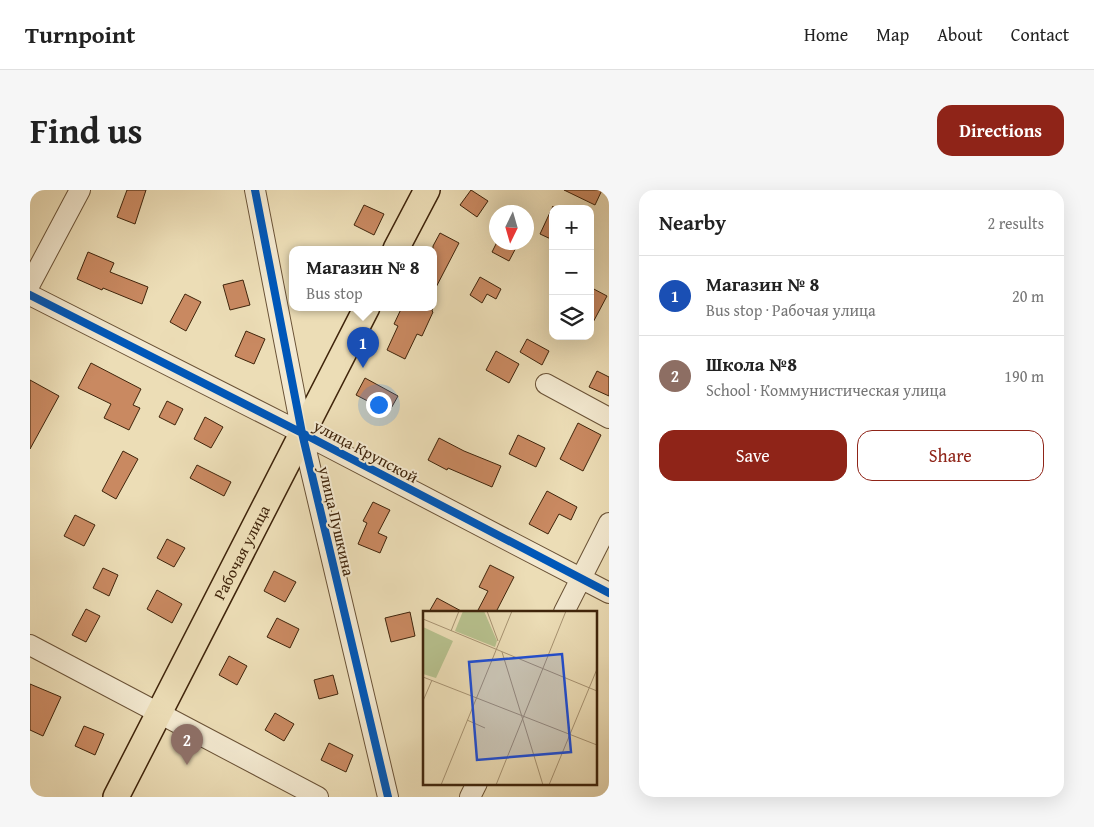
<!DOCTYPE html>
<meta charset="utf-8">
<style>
body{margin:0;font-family:"Gentium Book Plus",serif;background:#f6f6f6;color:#222}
.controls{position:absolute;right:15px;top:15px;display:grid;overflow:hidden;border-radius:10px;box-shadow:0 5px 20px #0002}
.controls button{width:45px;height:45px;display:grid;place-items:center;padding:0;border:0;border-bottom:1px solid #e0e0e0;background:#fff;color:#222;font:25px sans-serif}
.compass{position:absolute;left:459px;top:15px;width:45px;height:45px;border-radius:50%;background:#fff;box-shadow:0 5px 20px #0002;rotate:185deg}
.you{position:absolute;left:348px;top:214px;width:18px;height:18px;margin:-12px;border:4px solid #fff;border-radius:50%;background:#1a73e8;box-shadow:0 0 0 8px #1a73e833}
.badge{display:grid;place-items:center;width:32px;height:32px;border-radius:50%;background:#8f2418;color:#fff;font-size:16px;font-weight:700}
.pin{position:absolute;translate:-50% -41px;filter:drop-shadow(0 1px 2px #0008)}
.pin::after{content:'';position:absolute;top:26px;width:18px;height:15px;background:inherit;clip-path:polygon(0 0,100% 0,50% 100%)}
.popup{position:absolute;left:259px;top:56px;width:148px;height:65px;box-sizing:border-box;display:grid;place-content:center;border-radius:10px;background:#fff;filter:drop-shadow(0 1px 4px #0005);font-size:16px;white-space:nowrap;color:#767676}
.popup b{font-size:19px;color:#222}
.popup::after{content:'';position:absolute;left:50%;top:100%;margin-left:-10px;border:10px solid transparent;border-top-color:#fff}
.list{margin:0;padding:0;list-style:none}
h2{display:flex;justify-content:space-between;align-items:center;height:65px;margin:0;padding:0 20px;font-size:21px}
h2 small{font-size:16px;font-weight:400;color:#767676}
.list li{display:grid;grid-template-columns:32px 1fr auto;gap:15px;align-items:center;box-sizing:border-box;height:80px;padding:0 20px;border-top:1px solid #e0e0e0}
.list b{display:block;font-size:19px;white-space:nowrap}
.list p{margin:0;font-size:16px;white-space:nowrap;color:#767676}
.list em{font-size:16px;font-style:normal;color:#767676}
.actions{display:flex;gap:10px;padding:15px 20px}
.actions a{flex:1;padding:11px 0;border:1px solid #8f2418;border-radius:15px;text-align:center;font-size:18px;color:#8f2418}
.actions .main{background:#8f2418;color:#fff}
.icon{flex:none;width:28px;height:28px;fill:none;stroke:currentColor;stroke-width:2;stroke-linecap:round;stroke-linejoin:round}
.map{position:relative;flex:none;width:579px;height:607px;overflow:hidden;border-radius:15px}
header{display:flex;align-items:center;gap:30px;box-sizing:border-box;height:70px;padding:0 25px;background:#fff;border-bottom:1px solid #e0e0e0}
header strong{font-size:24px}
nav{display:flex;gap:28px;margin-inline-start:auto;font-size:18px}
.intro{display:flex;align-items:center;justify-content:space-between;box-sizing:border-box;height:120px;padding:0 30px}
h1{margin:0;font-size:35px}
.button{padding:12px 22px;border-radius:15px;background:#8f2418;color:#fff;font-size:18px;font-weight:700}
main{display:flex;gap:30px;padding:0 30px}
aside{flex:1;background:#fff;border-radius:15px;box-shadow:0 5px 20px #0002}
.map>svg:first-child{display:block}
.building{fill:#c98961;stroke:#3f240b}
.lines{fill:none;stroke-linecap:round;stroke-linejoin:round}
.minor-casing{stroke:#6a5236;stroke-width:22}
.major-casing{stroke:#3f240b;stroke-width:28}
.minor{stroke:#f3e9d0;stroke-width:20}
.major{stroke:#ecddb6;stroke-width:25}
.cycleway-casing{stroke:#f3e9d0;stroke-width:11}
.cycleway{stroke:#0057b8;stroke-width:8}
.labels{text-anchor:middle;stroke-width:4;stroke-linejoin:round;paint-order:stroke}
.street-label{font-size:16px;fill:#3f240b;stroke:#f3e9d0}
.inset-road{fill:none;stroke:#a79372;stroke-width:1}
.view{fill:#1d4ed8;fill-opacity:0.15;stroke:#1d4ed8;stroke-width:2.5}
.inset-edge{fill:none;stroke:#3f240b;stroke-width:2.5}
</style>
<header>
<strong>Turnpoint</strong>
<nav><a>Home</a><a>Map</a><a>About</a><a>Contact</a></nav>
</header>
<div class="intro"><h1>Find us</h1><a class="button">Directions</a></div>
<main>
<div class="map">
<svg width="579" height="607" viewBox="0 0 579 607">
<rect width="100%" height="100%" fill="#ecddb6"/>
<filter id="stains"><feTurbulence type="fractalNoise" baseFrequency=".004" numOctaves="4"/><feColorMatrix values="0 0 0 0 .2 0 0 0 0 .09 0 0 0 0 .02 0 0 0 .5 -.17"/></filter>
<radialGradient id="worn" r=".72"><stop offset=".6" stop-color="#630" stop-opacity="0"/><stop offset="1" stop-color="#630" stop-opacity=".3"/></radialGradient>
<path class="building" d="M 97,0 L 116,0 L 105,34 L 87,27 Z
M 441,0 L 458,11 L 447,27 L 430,15 Z
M 534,0 L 572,0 L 565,15 Z
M 334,15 L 354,24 L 344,45 L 324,35 Z
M 523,16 L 523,50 L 510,44 Z
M 410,43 L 429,53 L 403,103 L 403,56 Z
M 467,52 L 489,52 L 479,71 L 462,62 Z
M 58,62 L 84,73 L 80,82 L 118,97 L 112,114 L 73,98 L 72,100 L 47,89 Z
M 450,87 L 471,99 L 466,109 L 457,104 L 452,113 L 440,105 Z
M 213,90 L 220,115 L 200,120 L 193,95 Z
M 560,97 L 577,106 L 560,138 Z
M 155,104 L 171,112 L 156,141 L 140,132 Z
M 372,117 L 403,117 L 402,121 L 403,122 L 392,146 L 387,144 L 375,169 L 357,160 L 368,136 L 364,134 Z
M 216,141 L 235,149 L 224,174 L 205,166 Z
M 497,149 L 519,161 L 512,175 L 490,162 Z
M 466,161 L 489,174 L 479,193 L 456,180 Z
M 61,173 L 111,199 L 103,215 L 110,218 L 99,240 L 74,228 L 81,214 L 48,198 Z
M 567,181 L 579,187 L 579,206 L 559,197 Z
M 335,188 L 368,206 L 359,222 L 326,205 Z
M 0,190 L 29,206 L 0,259 Z
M 137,211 L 153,219 L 145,235 L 129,227 Z
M 175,227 L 193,237 L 181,258 L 164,249 Z
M 548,233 L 571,245 L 553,281 L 530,269 Z
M 488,245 L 515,258 L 506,277 L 479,264 Z
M 409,248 L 434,261 L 471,276 L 462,297 L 418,278 L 417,280 L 398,270 Z
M 93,261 L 108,269 L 86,309 L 72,301 Z
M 167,275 L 201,292 L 194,306 L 160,288 Z
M 517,301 L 547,317 L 541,330 L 529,324 L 518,344 L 499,334 Z
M 343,312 L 360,320 L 348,343 L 357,347 L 350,363 L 328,354 L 337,333 L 333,331 Z
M 45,325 L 65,335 L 54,356 L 34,346 Z
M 137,349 L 155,358 L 144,377 L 127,368 Z
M 460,375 L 484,387 L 466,422 L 447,422 L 458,401 L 449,397 Z
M 73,378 L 88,385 L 79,406 L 63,398 Z
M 244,381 L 266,392 L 255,412 L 234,401 Z
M 127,400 L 152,414 L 142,433 L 117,419 Z
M 407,408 L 433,422 L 399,422 Z
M 56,419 L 70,426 L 56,452 L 42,445 Z
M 380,422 L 385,446 L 361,452 L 355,428 Z
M 247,428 L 269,439 L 260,458 L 237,447 Z
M 199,466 L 217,476 L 207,495 L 189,485 Z
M 303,485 L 308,504 L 289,509 L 284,490 Z
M 0,494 L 31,507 L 13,546 L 0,540 Z
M 245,523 L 264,534 L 254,551 L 235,540 Z
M 54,536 L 74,544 L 65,565 L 45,556 Z
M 299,553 L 323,565 L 316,582 L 291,570 Z"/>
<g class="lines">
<defs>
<path id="minor" d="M 225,0 L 272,243 L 358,607
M 0,94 L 50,0
M 0,105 L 272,243 L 579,403
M 516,194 L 579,228
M 534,422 L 579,333
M 0,455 L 288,607
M 440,607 L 447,593"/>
<g id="major">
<path d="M 366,59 L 397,0"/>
<path id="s1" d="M 86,607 L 337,117"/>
</g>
</defs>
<use href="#minor" class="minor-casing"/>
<use href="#major" class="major-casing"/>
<use href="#minor" class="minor"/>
<use href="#major" class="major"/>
<defs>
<path id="cycleway" d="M 225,0 L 272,243 L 358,607
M 0,105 L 272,243 L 579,403"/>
</defs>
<use href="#cycleway" class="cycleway-casing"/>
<use href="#cycleway" class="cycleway"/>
</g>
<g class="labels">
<g class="street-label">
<text transform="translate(336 261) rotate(28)" y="6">улица Крупской</text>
<text transform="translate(307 331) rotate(77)" y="6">улица Пушкина</text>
<text dy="6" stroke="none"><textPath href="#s1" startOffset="275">Рабочая улица</textPath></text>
</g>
</g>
<g transform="translate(393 421)">
<rect width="174" height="174" fill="#ecddb6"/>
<path d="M 40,0 L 61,0 L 74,30 L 72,36 L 32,20 ZM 0,16 L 30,30 L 13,67 L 0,63 Z" fill="#b7c18e"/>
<path class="inset-road" d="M 64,0 L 75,30M 0,8 L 174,80M 28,20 L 36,0M 79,41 L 120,174M 0,66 L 174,134M 0,90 L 9,69M 44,109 L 62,117M 18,174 L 89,0M 73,174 L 143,0M 126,174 L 174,58"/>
<path class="view" d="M 139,43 L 148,141 L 54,149 L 46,51 Z"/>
<rect width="174" height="174" class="inset-edge"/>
</g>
<rect width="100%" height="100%" filter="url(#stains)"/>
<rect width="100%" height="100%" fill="url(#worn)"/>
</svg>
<div class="controls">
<button>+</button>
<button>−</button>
<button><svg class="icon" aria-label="layers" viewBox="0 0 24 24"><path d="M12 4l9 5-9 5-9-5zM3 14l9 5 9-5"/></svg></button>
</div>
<svg class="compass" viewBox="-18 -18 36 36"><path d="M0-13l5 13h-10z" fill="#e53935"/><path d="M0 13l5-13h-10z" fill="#767676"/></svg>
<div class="you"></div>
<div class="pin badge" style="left:333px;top:178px;background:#1a4fb4">1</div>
<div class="popup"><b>Магазин № 8</b>Bus stop</div>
<div class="pin badge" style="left:157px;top:575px;background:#8d6e63">2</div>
</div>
<aside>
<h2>Nearby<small>2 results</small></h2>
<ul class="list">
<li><span class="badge" style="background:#1a4fb4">1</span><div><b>Магазин № 8</b><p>Bus stop · Рабочая улица</p></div><em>20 m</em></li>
<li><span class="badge" style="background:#8d6e63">2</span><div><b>Школа №8</b><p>School · Коммунистическая улица</p></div><em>190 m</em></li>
</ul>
<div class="actions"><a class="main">Save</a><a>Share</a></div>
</aside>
</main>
